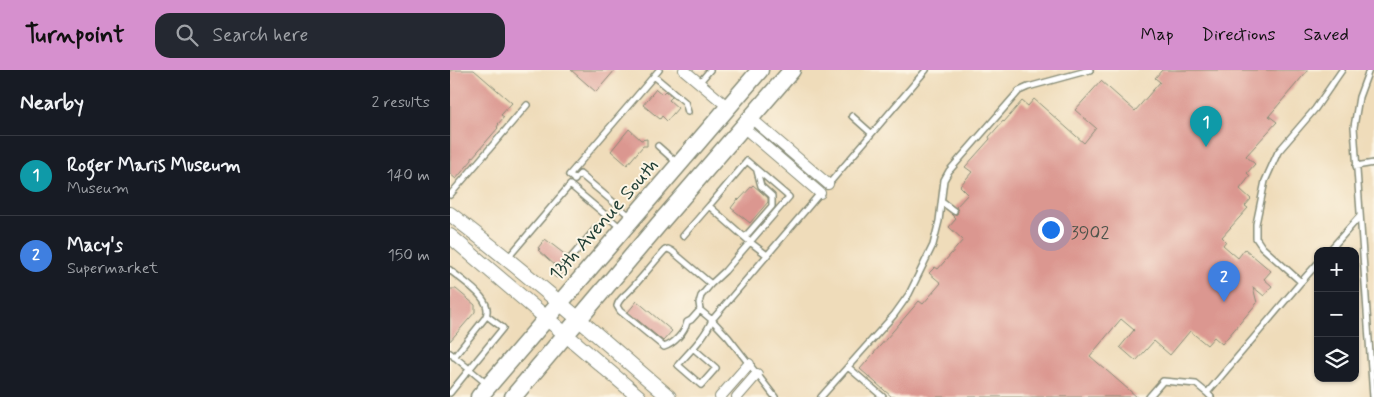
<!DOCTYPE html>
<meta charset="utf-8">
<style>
body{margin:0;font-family:Mynerve,sans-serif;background:#242831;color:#f1f3f6}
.controls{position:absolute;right:15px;bottom:15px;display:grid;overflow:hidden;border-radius:10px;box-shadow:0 1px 4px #0004}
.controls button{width:45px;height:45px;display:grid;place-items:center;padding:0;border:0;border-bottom:1px solid #363941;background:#171b24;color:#f1f3f6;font:25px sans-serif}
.you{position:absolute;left:600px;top:159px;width:18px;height:18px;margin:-12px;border:4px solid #fff;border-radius:50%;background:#1a73e8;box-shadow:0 0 0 8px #1a73e833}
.badge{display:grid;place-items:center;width:32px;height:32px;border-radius:50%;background:#d690ce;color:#fff;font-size:16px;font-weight:700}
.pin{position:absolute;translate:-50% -41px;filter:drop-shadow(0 1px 2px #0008)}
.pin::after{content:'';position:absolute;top:26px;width:18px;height:15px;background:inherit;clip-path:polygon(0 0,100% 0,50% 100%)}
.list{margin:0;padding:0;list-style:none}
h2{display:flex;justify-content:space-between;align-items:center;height:65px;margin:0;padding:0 20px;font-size:21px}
h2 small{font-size:16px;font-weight:400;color:#9ea1a6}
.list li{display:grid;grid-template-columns:32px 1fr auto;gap:15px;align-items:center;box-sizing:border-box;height:80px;padding:0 20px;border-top:1px solid #363941}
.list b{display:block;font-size:19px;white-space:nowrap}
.list p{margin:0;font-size:16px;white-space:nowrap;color:#9ea1a6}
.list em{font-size:16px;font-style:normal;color:#9ea1a6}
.icon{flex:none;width:28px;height:28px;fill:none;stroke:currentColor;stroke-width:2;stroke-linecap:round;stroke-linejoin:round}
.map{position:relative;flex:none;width:924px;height:327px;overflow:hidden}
header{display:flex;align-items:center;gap:30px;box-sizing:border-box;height:70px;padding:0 25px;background:#d690ce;color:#111}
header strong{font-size:24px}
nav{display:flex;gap:28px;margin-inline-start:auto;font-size:18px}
.search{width:350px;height:45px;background:#242831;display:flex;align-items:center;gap:12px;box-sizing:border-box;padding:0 18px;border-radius:15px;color:#9ea1a6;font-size:19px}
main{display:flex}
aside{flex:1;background:#171b24}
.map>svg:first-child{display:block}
.building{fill:#db9790}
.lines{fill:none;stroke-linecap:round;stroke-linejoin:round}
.service-casing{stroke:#878c77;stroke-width:8}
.minor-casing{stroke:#878c77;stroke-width:12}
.secondary-casing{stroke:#878c77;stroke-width:16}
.primary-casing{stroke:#878c77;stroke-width:19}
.service{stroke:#fff;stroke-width:5}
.minor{stroke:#fff;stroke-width:10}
.secondary{stroke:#fff;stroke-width:14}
.primary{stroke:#fff;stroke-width:16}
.labels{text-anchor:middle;stroke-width:4;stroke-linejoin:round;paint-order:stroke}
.number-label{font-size:18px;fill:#4e544b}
.street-label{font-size:20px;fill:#1f3d34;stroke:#fcf5e5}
</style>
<header>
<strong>Turnpoint</strong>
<div class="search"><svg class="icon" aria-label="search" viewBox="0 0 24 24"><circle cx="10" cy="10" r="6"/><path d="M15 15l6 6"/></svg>Search here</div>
<nav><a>Map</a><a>Directions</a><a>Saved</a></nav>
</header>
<main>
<aside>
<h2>Nearby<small>2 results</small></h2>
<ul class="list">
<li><span class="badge" style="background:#0f9aa8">1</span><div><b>Roger Maris Museum</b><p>Museum</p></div><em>140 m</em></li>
<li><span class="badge" style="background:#3f7fe0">2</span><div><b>Macy's</b><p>Supermarket</p></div><em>150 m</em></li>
</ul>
</aside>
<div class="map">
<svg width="924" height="327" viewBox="0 0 924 327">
<rect width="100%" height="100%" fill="#fcf5e5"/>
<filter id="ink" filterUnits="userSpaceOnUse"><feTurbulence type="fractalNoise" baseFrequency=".02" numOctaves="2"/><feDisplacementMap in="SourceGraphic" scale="10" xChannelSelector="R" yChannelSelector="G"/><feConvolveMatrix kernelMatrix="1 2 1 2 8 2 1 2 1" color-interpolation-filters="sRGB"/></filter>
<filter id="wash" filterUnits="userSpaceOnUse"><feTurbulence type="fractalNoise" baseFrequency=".0096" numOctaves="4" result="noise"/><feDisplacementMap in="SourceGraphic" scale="20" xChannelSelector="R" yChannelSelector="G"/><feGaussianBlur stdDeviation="1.12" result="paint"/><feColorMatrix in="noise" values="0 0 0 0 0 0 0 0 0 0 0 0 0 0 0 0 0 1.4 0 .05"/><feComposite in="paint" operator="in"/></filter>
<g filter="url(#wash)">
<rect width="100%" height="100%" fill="#efdcba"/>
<g id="blocks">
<path class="building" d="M 0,0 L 24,0 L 62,33 L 51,45 L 54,47 L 48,54 L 49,54 L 47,57 L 48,58 L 22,88 L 22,90 L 6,109 L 0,104 Z
M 121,0 L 165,0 L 146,22 Z
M 712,0 L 858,0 L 819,46 L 827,52 L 796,86 L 805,94 L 797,103 L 800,106 L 790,119 L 801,129 L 795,136 L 798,138 L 772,167 L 776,171 L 773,175 L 788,188 L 795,179 L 821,201 L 814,209 L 822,216 L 814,226 L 803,217 L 807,233 L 772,274 L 764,267 L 757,275 L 740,261 L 720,285 L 704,271 L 686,291 L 670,277 L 684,260 L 671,249 L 640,286 L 687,327 L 442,327 L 410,299 L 469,231 L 473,234 L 491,213 L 479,203 L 485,197 L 488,199 L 513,170 L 499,157 L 506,149 L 501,144 L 504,145 L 507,144 L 508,141 L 506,137 L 518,124 L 510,116 L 522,102 L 515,97 L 540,69 L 539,67 L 553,51 L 554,52 L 572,31 L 578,36 L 584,29 L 634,73 L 646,58 L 625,40 L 651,11 L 685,41 L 710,12 L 705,8 Z
M 206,19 L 212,24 L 215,21 L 222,27 L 219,30 L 228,38 L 217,51 L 212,46 L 210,49 L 193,35 Z
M 179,59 L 191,70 L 197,69 L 197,76 L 193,76 L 177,95 L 161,81 Z
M 303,115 L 318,128 L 318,132 L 300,153 L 281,138 L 288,129 L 289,130 Z
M 95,169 L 117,186 L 107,197 L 88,180 L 90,179 L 88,178 Z
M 0,219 L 6,219 L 25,235 L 25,242 L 0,271 Z
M 187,231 L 222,261 L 213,271 L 178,242 Z"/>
</g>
</g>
<g filter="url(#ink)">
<use href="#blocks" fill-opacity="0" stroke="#878c77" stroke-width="1"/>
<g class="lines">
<defs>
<path id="service" d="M 919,0 L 909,27 L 904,57 L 923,327
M 204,6 L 235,32 L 238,42
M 249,13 L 260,0
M 402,46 L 421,63
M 208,76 L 226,92
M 297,91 L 339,127 L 300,172 L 259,136 Z
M 906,96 L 924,93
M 124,110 L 130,104 L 181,147
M 125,110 L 119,105 L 209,0
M 377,116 L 476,0
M 0,125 L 77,35
M 492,132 L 504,141
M 233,166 L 259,136
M 295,167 L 322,136 L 322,126 L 311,116 L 307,101
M 879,181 L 910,146
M 57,189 L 120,115 L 171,158
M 868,193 L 851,212 L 812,177 L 806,168 L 806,154 L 815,111 L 828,82 L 865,39 L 892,0
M 0,200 C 12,211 46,230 35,248 L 4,287
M 107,204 L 147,157
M 250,240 L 241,250 L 237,252 C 235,262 224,274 214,277 L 170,241 L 167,236 C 169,228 175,226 180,220 C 192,208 203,193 215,180 L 218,179 L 222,181 L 261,214
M 243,278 L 266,298 L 251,315 L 228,295 C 240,281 255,267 262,250 L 250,240 L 249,233 L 251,226 L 261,214 L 275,201 L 300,172 L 317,185
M 0,283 L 37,314
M 398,297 L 433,327
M 0,323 L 53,258 L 37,246
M 325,327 L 278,267 L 262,250 L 371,122
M 371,327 L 444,245 L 459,224 L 483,175 L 489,151 L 494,110 L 499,101 L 569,21 L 578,17 L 640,0
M 699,327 L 713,311 L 746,314 L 757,323
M 761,327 L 757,323 L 851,212"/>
<path id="minor" d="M 234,0 L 278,37
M 301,48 L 378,114
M 293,57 L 370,123
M 270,327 L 299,294
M 287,327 L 307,304"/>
<path id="secondary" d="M 0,144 C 76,202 147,265 219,327
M 0,166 L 189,327"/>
<path id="primary" d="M 29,327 L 310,0
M 63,327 L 209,154 L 342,0"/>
</defs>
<use href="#service" class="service-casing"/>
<use href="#minor" class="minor-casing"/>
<use href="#secondary" class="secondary-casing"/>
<use href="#primary" class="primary-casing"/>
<use href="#service" class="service"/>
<use href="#minor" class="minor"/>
<use href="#secondary" class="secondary"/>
<use href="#primary" class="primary"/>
</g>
</g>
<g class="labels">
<g class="number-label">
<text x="640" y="168">3902</text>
</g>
<g class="street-label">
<text transform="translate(153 149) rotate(-49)" y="7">13th Avenue South</text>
</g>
</g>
</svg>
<div class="controls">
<button>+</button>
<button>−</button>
<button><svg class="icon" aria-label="layers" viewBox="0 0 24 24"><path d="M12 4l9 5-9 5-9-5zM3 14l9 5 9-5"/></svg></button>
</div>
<div class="you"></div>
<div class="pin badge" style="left:756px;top:77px;background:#0f9aa8">1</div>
<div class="pin badge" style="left:774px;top:232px;background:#3f7fe0">2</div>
</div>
</main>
